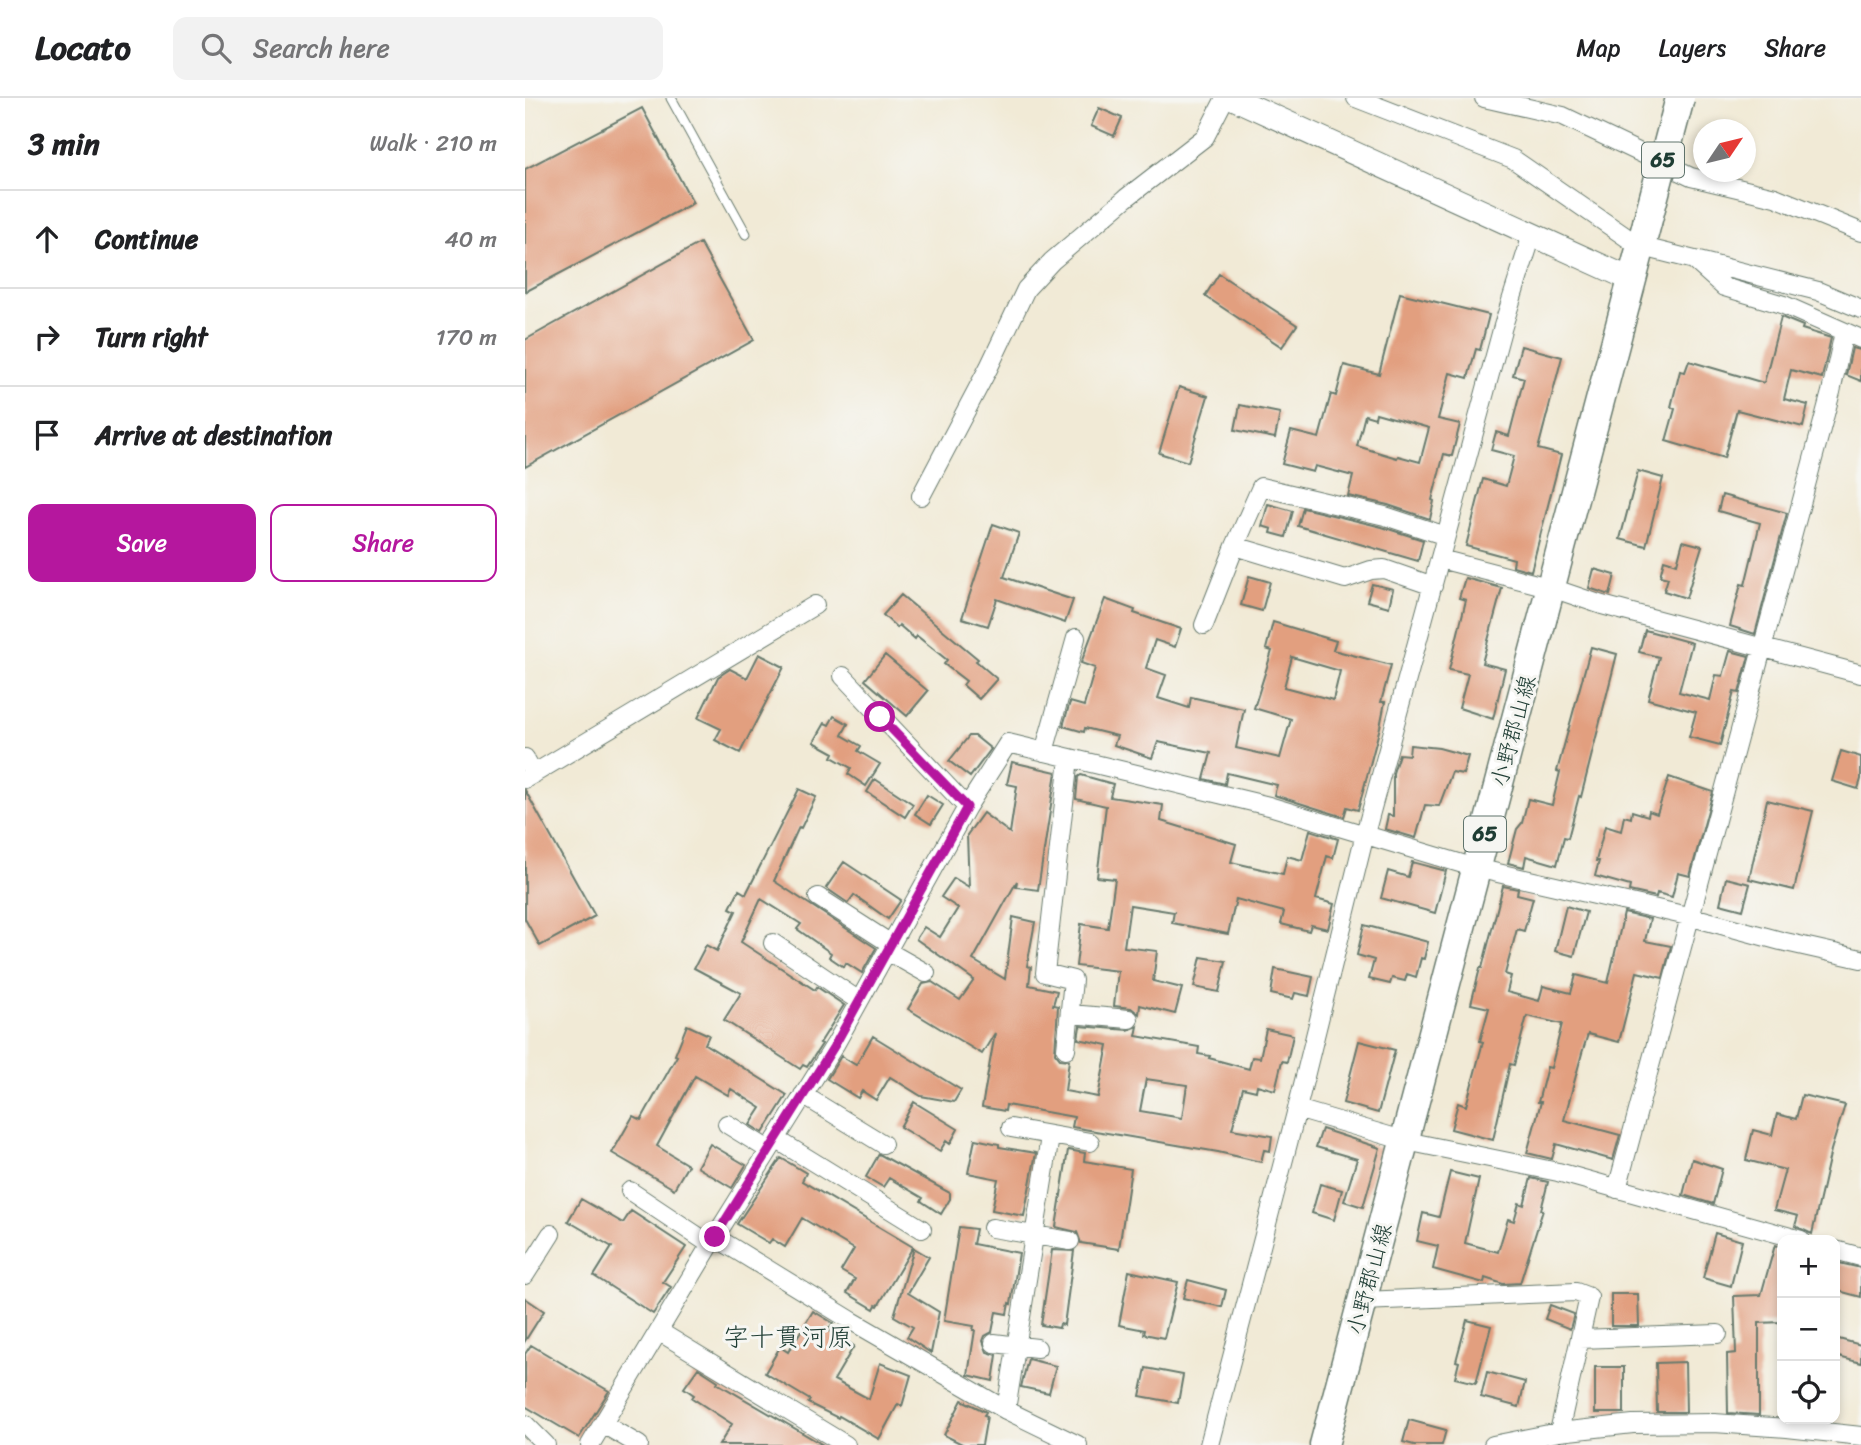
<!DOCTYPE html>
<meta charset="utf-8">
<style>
body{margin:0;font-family:Sriracha,"Klee One",sans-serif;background:#f2f2f2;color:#202124}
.controls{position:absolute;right:21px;bottom:21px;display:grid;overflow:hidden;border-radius:14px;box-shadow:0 4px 10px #0003}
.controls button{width:63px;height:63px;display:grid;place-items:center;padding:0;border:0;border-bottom:2px solid #e0e0e0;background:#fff;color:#202124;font:35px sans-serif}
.compass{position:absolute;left:1168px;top:21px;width:63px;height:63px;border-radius:50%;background:#fff;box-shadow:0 4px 10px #0003;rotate:55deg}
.stop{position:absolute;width:21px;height:21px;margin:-16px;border:5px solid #b5179e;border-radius:50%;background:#fff}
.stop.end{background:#b5179e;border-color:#fff;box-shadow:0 2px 7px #0008}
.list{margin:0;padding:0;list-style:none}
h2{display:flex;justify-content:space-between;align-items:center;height:91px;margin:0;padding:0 28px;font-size:30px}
h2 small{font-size:23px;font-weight:400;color:#757577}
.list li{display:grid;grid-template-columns:46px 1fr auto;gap:21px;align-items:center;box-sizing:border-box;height:98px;padding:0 28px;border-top:2px solid #e0e0e0}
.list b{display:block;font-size:26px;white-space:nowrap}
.list em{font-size:23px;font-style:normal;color:#757577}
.actions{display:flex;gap:14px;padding:21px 28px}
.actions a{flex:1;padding:16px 0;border:2px solid #b5179e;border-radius:14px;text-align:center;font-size:24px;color:#b5179e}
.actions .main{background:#b5179e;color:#fff}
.icon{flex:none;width:38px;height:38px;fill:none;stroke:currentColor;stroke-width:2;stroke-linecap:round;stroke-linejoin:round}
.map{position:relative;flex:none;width:1336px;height:1347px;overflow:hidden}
header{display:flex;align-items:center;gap:42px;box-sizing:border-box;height:98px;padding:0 35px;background:#fff;border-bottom:2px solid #e0e0e0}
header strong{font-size:33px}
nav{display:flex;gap:38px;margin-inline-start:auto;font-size:24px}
.search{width:490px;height:63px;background:#f2f2f2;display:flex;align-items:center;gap:18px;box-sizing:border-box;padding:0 24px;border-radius:14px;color:#757577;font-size:26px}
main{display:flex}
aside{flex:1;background:#fff}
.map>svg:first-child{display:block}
.building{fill:#e29f7f;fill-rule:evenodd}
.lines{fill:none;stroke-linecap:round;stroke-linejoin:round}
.service-casing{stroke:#687a6d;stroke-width:11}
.minor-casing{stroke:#687a6d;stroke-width:20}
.tertiary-casing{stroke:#687a6d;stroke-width:25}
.primary-casing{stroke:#687a6d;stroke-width:31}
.service{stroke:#fff;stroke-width:9}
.minor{stroke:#fff;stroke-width:18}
.tertiary{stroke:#fff;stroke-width:23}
.primary{stroke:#fff;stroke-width:28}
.primary-bridge-casing{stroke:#687a6d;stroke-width:31;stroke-linecap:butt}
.primary-bridge{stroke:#fff;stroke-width:28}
.route{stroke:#b5179e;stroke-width:9}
.labels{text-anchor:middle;stroke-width:6;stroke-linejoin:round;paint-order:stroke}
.shield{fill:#f6f6f2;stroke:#60746d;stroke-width:2}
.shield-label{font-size:21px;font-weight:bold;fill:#1f3d34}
.street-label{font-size:23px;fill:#1f3d34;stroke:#f6f6f2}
.quarter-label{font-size:26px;fill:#1f3d34;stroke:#f6f6f2}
</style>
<header>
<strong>Locato</strong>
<div class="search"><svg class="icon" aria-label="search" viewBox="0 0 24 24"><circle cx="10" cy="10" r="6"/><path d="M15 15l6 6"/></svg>Search here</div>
<nav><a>Map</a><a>Layers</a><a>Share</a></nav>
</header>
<main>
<aside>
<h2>3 min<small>Walk · 210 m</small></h2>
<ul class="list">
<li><svg class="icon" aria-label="ahead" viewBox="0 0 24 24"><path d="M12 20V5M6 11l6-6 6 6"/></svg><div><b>Continue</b></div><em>40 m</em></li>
<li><svg class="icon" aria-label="right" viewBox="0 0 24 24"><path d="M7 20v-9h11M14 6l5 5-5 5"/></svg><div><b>Turn right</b></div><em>170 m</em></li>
<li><svg class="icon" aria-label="arrive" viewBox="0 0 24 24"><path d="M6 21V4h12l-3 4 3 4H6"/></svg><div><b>Arrive at destination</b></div></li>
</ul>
<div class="actions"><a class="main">Save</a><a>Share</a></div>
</aside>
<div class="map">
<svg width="1336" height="1347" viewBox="0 0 1336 1347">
<rect width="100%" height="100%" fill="#f6f6f2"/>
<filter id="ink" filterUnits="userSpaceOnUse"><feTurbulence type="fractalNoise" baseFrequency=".0143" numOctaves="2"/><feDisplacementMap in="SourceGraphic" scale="14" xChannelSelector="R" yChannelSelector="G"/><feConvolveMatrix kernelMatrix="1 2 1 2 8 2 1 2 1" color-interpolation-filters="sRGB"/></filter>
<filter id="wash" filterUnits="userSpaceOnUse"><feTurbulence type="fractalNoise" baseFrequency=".00686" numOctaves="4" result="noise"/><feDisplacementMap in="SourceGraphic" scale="28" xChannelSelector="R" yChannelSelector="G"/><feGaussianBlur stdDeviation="1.57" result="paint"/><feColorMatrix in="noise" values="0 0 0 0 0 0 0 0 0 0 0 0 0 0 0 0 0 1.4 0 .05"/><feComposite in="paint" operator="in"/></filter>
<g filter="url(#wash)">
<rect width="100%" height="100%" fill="#f1ead6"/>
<g id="blocks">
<path class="building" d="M 117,10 L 168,105 L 0,194 L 0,71 Z
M 574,10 L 597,20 L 589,38 L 566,28 Z
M 175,145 L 229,242 L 0,369 L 0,242 Z
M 694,176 L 772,227 L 757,249 L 680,198 Z
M 875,195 L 964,217 L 955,252 L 951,251 L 943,280 L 925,275 L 913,321 L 935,326 L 927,358 L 919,356 L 907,402 L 909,403 L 905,421 L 863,407 L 823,398 L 828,378 L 790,368 L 788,374 L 757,366 L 766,333 L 794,340 L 806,296 L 811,298 L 819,267 L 854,276 ZM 851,315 L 904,330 L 895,364 L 873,358 L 872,360 L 832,348 L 840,317 L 850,320 Z
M 1256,219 L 1278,228 L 1277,231 L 1306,240 L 1297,280 L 1266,272 L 1259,301 L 1283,307 L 1278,329 L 1212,312 L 1199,360 L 1141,343 L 1150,311 L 1146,309 L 1155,273 L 1160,274 L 1164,263 L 1239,285 Z
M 996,248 L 1037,259 L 1013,351 L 1036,357 L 1006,473 L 988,468 L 989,461 L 941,448 L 958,381 L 981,388 L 989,358 L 966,352 L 971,334 L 984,338 L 999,280 L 988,277 Z
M 1327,250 L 1336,252 L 1336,283 L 1321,277 Z
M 654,289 L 683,298 L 663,364 L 634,355 Z
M 715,307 L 755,315 L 750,340 L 710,332 Z
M 1113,373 L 1138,380 L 1121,448 L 1095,441 Z
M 1197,397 L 1262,415 L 1230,536 L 1205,528 L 1216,486 L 1220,487 L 1235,425 L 1193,413 Z
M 743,406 L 768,413 L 761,439 L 746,435 L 747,431 L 737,428 Z
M 778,410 L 857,429 L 898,442 L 893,463 L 773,428 Z
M 468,426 L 494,435 L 479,479 L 548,502 L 540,525 L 472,501 L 463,528 L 437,520 Z
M 1158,443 L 1177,448 L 1161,500 L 1139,493 L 1143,480 L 1135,478 L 1139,462 L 1152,466 Z
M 1069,471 L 1090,477 L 1085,497 L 1064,490 Z
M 724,478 L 745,484 L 737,513 L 716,507 Z
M 940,480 L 977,490 L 957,565 L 980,571 L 968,621 L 934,610 L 943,576 L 924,572 L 941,502 L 934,500 Z
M 847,486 L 868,491 L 864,509 L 842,503 Z
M 376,497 L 453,561 L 451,563 L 472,581 L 454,601 L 438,587 L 441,583 L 419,566 L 422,562 L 392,538 L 390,541 L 374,527 L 372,530 L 358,517 Z
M 580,501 L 610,512 L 609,515 L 656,531 L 650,549 L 630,542 L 621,570 L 641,577 L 633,600 L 664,610 L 666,599 L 719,611 L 711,650 L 755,660 L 766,621 L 729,610 L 747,553 L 741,551 L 748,524 L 811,543 L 808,552 L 866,567 L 856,604 L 860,604 L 855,629 L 833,712 L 822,709 L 819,719 L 749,697 L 752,687 L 702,675 L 700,686 L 679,681 L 686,655 L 633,644 L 627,660 L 589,647 L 592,638 L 560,630 L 559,634 L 538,628 L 545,604 L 559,608 L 570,570 L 556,565 ZM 767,559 L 815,573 L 808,602 L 759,589 Z
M 1120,532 L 1167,545 L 1154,594 L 1185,602 L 1191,577 L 1198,578 L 1205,553 L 1224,558 L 1214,595 L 1209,594 L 1195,647 L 1164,639 L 1171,614 L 1123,601 L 1134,559 L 1114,554 Z
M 1066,549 L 1092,556 L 1056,699 L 1054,698 L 1043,740 L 1039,739 L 1032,767 L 1001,758 L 999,769 L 983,765 L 992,731 L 997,725 L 1003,701 L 1027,707 L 1035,674 L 1032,673 Z
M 234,556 L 259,569 L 215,655 L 190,642 L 196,631 L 173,620 L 193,579 L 205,571 L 222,580 Z
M 360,557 L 403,593 L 382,618 L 340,582 Z
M 309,618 L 323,626 L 317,637 L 336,648 L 333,653 L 355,666 L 341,688 L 323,676 L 326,670 L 307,659 L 309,655 L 289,644 L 300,625 L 304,627 Z
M 444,638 L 450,638 L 466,651 L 445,679 L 424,663 Z
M 885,647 L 914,650 L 943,658 L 938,676 L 927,674 L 914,708 L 900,707 L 891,740 L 860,731 L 863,717 L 868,718 L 868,675 L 874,656 L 884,657 Z
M 1316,653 L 1336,659 L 1336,681 L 1333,691 L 1307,683 Z
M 487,664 L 531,674 L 513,792 L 491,789 L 492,783 L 448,862 L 480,881 L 488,819 L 510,824 L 502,868 L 506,869 L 504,887 L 532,893 L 528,907 L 533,908 L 530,955 L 535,961 L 544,962 L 540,993 L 573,999 L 583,947 L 553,941 L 555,928 L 603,932 L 613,928 L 611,938 L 674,949 L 673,956 L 685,958 L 684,960 L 724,971 L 727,959 L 735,960 L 741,931 L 768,937 L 762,964 L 757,963 L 750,992 L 732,987 L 731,993 L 718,990 L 707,1031 L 747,1038 L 745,1053 L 739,1052 L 736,1064 L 693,1054 L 547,1029 L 549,1019 L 481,1007 L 480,1013 L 457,1009 L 470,935 L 457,956 L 383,911 L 398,886 L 407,884 L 435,902 L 449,882 L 391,841 L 399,829 L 415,839 L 433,810 L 416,799 L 429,780 L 444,789 L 442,737 L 458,715 L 485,735 L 492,688 L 482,686 ZM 621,981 L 662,987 L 657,1020 L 615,1013 Z
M 556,677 L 588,686 L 585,699 L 638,707 L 636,723 L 711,746 L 706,764 L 758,776 L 762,758 L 777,762 L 785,732 L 813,741 L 808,760 L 802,758 L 791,801 L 809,806 L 803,831 L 786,827 L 784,833 L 756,826 L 759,814 L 711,801 L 703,836 L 647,825 L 649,814 L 605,807 L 599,849 L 632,853 L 628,883 L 657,890 L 650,916 L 615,907 L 614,916 L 606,910 L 589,908 L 593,873 L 551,868 L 556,826 L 583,830 L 590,781 L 572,779 L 581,708 L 551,701 L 553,679 Z
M 1144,679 L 1188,694 L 1165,778 L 1153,775 L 1147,799 L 1132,795 L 1131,799 L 1104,793 L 1105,788 L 1070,778 L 1074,763 L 1071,763 L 1080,728 L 1096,733 L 1099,718 L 1106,720 L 1107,713 L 1123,718 L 1124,713 L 1132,716 Z
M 350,681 L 388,706 L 380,719 L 342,694 Z
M 274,691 L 291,699 L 276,730 L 274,729 L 249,783 L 351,850 L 337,875 L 321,865 L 319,869 L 304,859 L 306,855 L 272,831 L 276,826 L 236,801 L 216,844 L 290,892 L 292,889 L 319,907 L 295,945 L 297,946 L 282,969 L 278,967 L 275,971 L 199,922 L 216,895 L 169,870 L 181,847 L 192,853 L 211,813 L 205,810 L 214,792 L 221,796 Z
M 0,692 L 70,818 L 15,848 L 0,821 Z
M 402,697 L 418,707 L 406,726 L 390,716 Z
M 1242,702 L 1288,713 L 1269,792 L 1224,781 Z
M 319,764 L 376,802 L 363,821 L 329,797 L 323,805 L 301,790 Z
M 887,764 L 921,773 L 910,815 L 856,800 L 863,773 L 883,779 Z
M 1201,780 L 1225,786 L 1218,812 L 1195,806 Z
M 978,788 L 993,791 L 992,796 L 1008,800 L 999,833 L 992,831 L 980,876 L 986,878 L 982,894 L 1014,903 L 1018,888 L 1046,895 L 1051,877 L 1083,885 L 1099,815 L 1125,821 L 1120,843 L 1146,848 L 1138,880 L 1112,874 L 1094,944 L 1063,936 L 1057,955 L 1039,1022 L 1095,1037 L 1088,1062 L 1031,1046 L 1027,1061 L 1002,1055 L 1016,1004 L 1013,1004 L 1022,969 L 1026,970 L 1037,926 L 1002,918 L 989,967 L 985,966 L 968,1042 L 926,1031 L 933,1005 L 941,1008 L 958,944 L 955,943 L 964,910 L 946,906 L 955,870 L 957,870 Z
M 1041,808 L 1061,814 L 1049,858 L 1030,853 Z
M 839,827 L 903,844 L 899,861 L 896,860 L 891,879 L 882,876 L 880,883 L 867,880 L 865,886 L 844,881 L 849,862 L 832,857 Z
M 676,859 L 701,863 L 694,894 L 669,889 Z
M 750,871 L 788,879 L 784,898 L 770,895 L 768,901 L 746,896 Z
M 162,927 L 184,937 L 180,946 L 262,997 L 238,1035 L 225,1027 L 236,1010 L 206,991 L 203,997 L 170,978 L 132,1048 L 163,1067 L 149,1091 L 87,1055 L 108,1018 L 116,1022 L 152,958 L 150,957 Z
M 348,938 L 436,992 L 429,1004 L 396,998 L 365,979 L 351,1002 L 337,993 L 333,1000 L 302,981 L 316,958 L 331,967 Z
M 834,943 L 870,952 L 853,1015 L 818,1005 Z
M 1277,997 L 1320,1007 L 1306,1052 L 1287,1136 L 1270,1128 L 1273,1118 L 1249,1112 L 1260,1072 L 1221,1062 L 1228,1032 L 1247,1037 L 1252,1016 L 1271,1021 Z
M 389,1004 L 433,1031 L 425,1046 L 421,1043 L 415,1053 L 375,1029 Z
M 797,1031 L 855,1050 L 838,1109 L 819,1103 L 832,1061 L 791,1049 Z
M 450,1041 L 474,1046 L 474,1049 L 511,1055 L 499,1118 L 467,1112 L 473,1081 L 443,1075 Z
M 185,1046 L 221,1067 L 207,1090 L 172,1069 Z
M 543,1052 L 560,1055 L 559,1063 L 606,1071 L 594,1151 L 556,1145 L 552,1134 L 531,1129 Z
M 354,1056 L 425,1095 L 425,1101 L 416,1116 L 396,1103 L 398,1100 L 364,1080 L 358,1089 L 341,1079 Z
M 256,1060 L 281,1075 L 277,1083 L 388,1149 L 353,1208 L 351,1207 L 349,1211 L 322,1195 L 330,1181 L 316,1173 L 329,1151 L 277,1120 L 260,1149 L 247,1141 L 244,1145 L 212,1126 Z
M 1167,1061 L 1197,1071 L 1188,1106 L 1158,1097 Z
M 925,1074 L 954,1081 L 940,1145 L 973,1154 L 983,1121 L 989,1123 L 994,1105 L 999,1107 L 1006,1080 L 1023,1084 L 1016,1112 L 1018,1112 L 995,1185 L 978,1186 L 960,1180 L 959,1185 L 908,1171 L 913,1148 L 892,1143 L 898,1115 L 914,1119 Z
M 795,1086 L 817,1092 L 809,1122 L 787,1115 Z
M 56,1101 L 98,1125 L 106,1113 L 161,1149 L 138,1184 L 146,1189 L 128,1216 L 69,1178 L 87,1149 L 43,1123 Z
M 434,1129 L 451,1131 L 448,1146 L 494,1155 L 486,1206 L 484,1205 L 482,1216 L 471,1214 L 467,1234 L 460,1238 L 458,1243 L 462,1254 L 472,1257 L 468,1283 L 443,1277 L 450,1232 L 448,1232 L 449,1228 L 419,1223 Z
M 1190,1135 L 1217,1143 L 1206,1188 L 1178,1180 Z
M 1250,1147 L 1257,1149 L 1257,1224 L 1234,1225 L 1234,1317 L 1203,1315 L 1202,1256 L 1211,1255 L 1209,1198 L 1236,1197 Z
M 389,1150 L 404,1159 L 383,1195 L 414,1214 L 406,1255 L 382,1239 L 388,1229 L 369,1218 Z
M 527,1152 L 549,1153 L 539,1227 L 535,1226 L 534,1230 L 516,1227 Z
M 1310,1164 L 1336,1170 L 1336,1199 L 1310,1192 Z
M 604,1173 L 653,1184 L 639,1240 L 619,1236 L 620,1232 L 594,1227 Z
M 663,1182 L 701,1192 L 697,1209 L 658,1200 Z
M 1086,1196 L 1113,1196 L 1114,1228 L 1086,1228 Z
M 0,1200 L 19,1213 L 0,1243 Z
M 1025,1207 L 1049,1216 L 1045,1231 L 1020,1221 Z
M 288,1213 L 308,1225 L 303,1232 L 329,1248 L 309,1282 L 344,1301 L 355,1265 L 386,1277 L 377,1308 L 373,1306 L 354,1341 L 314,1318 L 313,1320 L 283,1305 L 285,1302 L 240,1275 L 255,1249 L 263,1254 Z
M 942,1222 L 966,1228 L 951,1285 L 930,1280 L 934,1264 L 931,1263 Z
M 1310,1240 L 1336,1247 L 1336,1265 L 1310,1258 Z
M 6,1247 L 84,1293 L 54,1340 L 0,1308 L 0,1256 Z
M 503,1261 L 531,1268 L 524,1295 L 496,1289 Z
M 1160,1264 L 1161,1314 L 1132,1314 L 1131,1265 Z
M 1070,1269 L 1099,1269 L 1099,1315 L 1070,1315 Z
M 173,1270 L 193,1283 L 192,1285 L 298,1347 L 194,1347 L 207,1326 L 167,1300 L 169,1297 L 159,1290 Z
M 621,1270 L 658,1277 L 653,1305 L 615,1298 Z
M 962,1274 L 1000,1284 L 994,1309 L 956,1299 Z
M 437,1302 L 461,1314 L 459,1317 L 462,1318 L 457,1347 L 439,1347 L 419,1337 Z
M 884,1322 L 921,1332 L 917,1347 L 889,1347 L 878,1344 Z"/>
</g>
</g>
<g filter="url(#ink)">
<use href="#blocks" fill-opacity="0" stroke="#687a6d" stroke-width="2"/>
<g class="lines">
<defs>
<path id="service" d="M 146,0 L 221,136"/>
<path id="minor" d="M 831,0 L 988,61 L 1114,148 L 1293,193 L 1336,211
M 959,0 L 1038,18 L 1166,79 L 1250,99 L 1336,134
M 1169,162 L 1199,189 L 1259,207 L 1336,241
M 396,398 L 464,269 L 501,191 L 527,163 L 601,100 L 680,39 L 700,0
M 710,448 L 820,481 L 846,472 L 859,471 L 908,488
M 915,461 L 1027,490 L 1077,507 L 1336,576
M 679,527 L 710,448 L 736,389 L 860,418 L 921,438
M 318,578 L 442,709
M 519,654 L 551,540
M 0,660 L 9,676
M 0,681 L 290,507
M 293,799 L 366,846
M 248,845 L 334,903
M 362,853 L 401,875
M 545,916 L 604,921
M 541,951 L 548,882 L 520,875 L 544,660
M 278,997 L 358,1046
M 772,1011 L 881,1043 L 1033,1074 L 1276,1142
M 202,1026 L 244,1052
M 486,1030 L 565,1044
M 251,1041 L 397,1131
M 1092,1091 C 1165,826 1235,560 1306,294 L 1319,234
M 105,1093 L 186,1147
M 467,1130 L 545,1143
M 190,1139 L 327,1223 L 481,1312 L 553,1347
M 1310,1152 L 1336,1159
M 0,1177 L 26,1136
M 838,1203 L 1051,1194 L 1064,1199 L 1034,1334
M 135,1234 L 321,1347
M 1055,1241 L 1193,1236
M 469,1245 L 512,1250
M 481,1312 L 525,1039
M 0,1326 L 21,1347
M 78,1326 L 114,1347
M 65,1347 L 190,1139 L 311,945 L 442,709 L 483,645 L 744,708 L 951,770 L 1167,819 L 1256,843 L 1336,861
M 684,1347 L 772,1011 L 840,736 L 978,228 L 1007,137
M 968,1347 L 1034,1334 L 1108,1326 L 1189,1325 L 1262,1330 L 1336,1338"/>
<path id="tertiary" d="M 708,0 L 1105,181"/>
<path id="primary" d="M 799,1347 L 1122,125"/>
</defs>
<use href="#service" class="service-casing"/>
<use href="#minor" class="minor-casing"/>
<use href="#tertiary" class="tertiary-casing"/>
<use href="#primary" class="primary-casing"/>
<use href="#service" class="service"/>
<use href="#minor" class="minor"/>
<use href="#tertiary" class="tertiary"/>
<use href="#primary" class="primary"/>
<defs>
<path id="primary-bridge" d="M 1122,125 L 1155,0"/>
</defs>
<use href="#primary-bridge" class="primary-bridge-casing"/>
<use href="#primary-bridge" class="primary-bridge"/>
</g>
</g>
<g class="lines" filter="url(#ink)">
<path class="route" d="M 190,1139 L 311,945 L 442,709 L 355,619"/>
</g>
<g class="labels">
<g class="shield">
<rect x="1117" y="44.5" width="42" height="35" rx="5"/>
<rect x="939" y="718.5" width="42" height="35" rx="5"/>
</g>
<g class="shield-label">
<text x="1138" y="69">65</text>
<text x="960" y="743">65</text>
</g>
<g class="street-label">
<text transform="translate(988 633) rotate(-75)" y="8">小野郡山線</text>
<text transform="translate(844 1181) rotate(-75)" y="8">小野郡山線</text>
</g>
<g class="quarter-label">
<text x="263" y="1248">字十貫河原</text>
</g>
</g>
</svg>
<div class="controls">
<button>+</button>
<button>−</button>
<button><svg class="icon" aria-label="locate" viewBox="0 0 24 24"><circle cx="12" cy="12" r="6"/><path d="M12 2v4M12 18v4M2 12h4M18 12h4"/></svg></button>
</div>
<svg class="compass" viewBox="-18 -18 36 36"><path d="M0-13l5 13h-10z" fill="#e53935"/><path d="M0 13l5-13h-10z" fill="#757577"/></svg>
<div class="stop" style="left:355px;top:619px"></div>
<div class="stop end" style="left:190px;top:1139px"></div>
</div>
</main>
